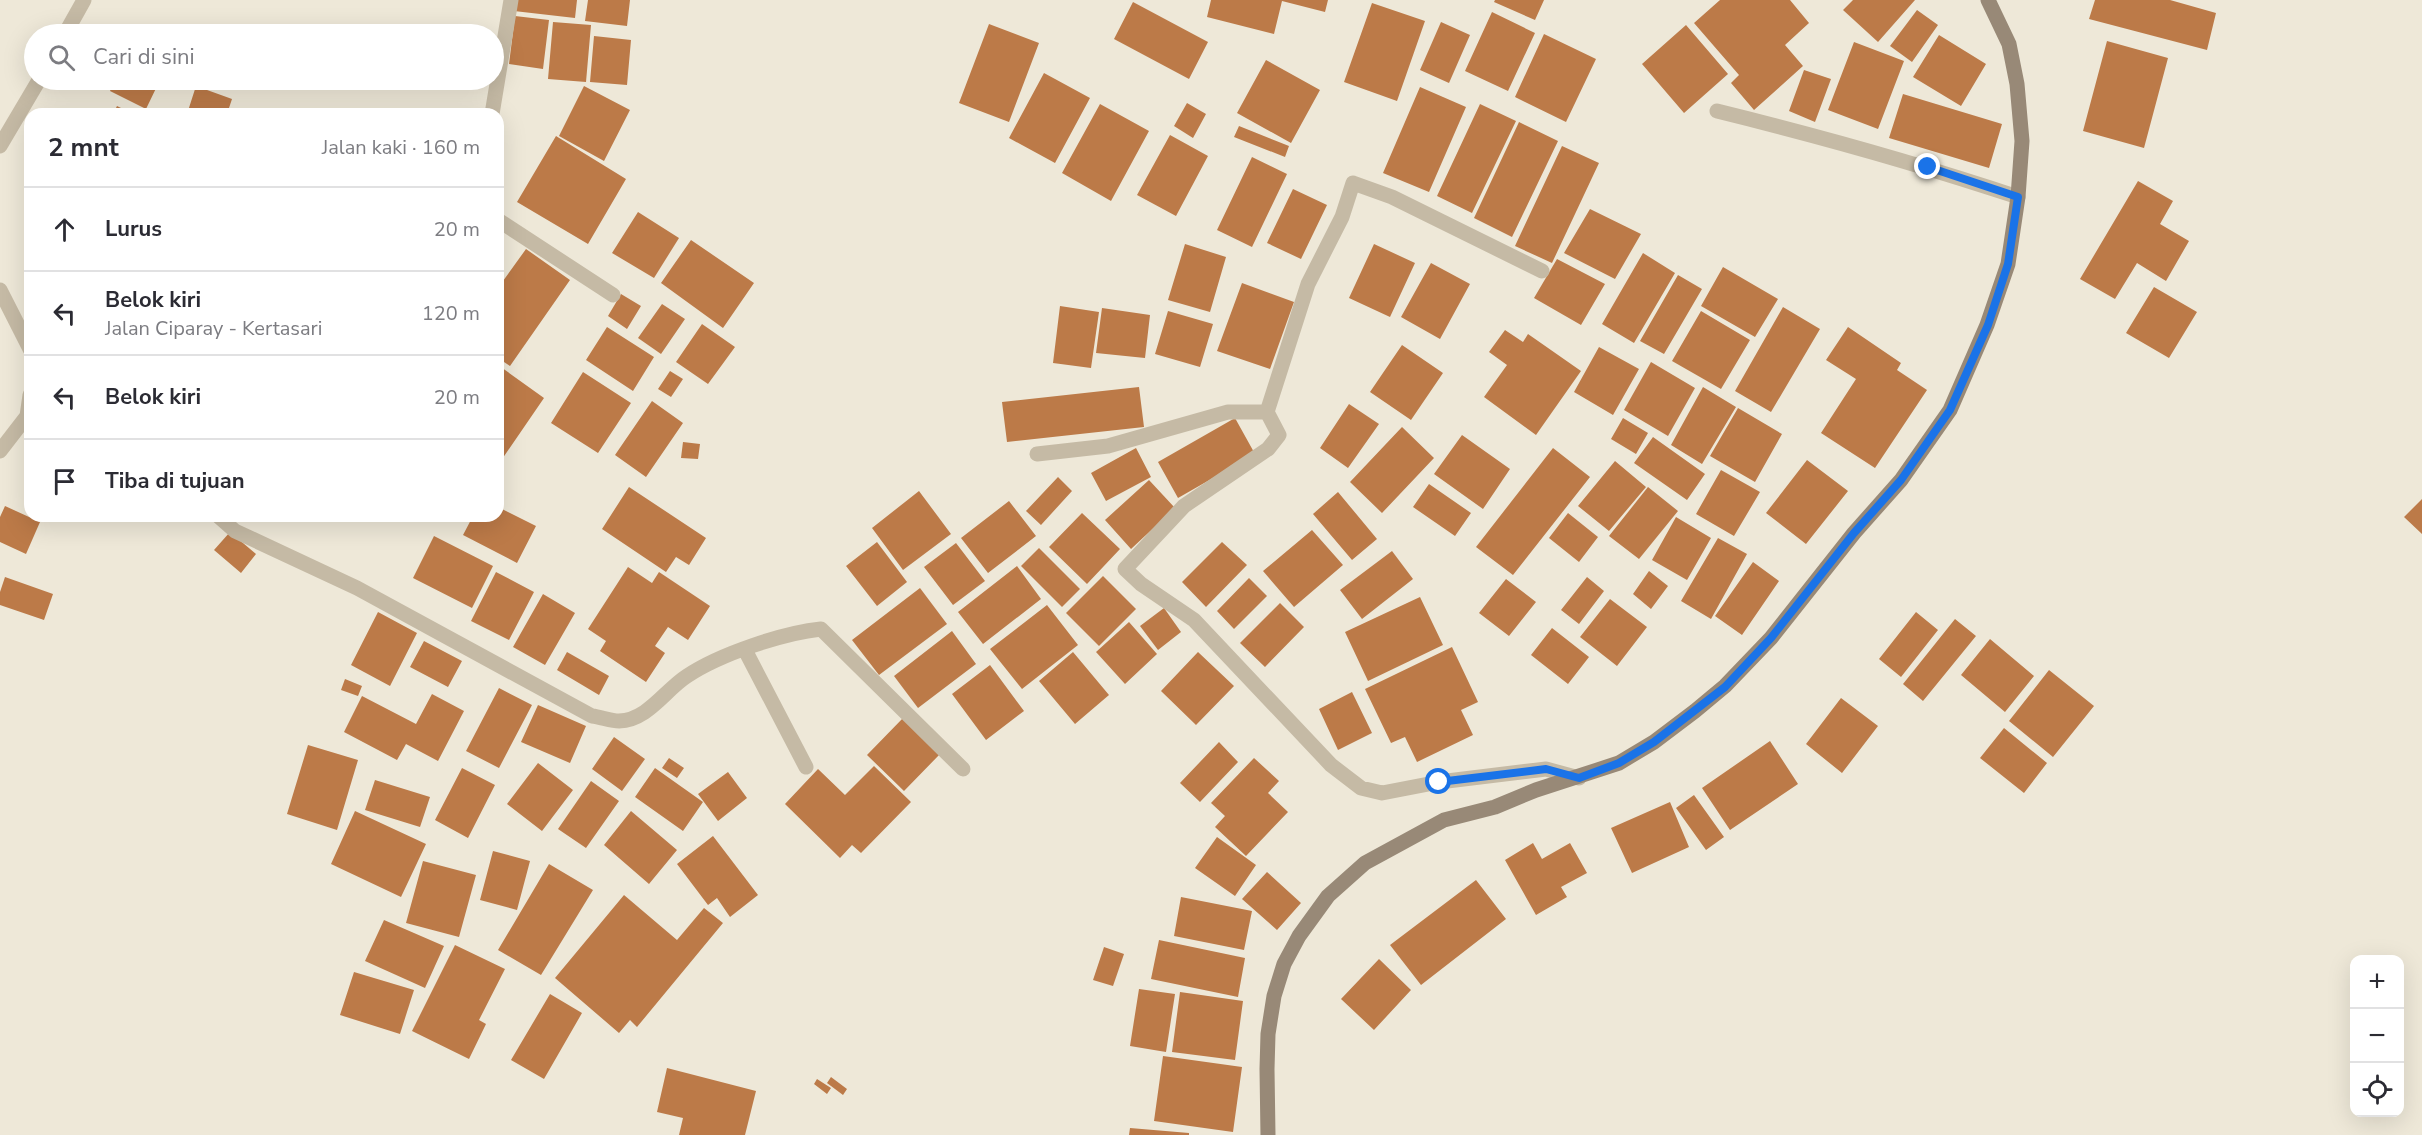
<!DOCTYPE html>
<html lang="id">
<meta charset="utf-8">
<style>
body{margin:0;font-family:"Nunito Sans",sans-serif;background:#f7f7f7;color:#2b2b33}
.controls{position:absolute;right:18px;bottom:18px;display:grid;overflow:hidden;border-radius:12px;box-shadow:0 6px 24px #0002}
.controls button{width:54px;height:54px;display:grid;place-items:center;padding:0;border:0;border-bottom:2px solid #e1e1e2;background:#fff;color:#2b2b33;font:30px sans-serif}
.stop{position:absolute;width:18px;height:18px;margin:-14px;border:4px solid #1a73e8;border-radius:50%;background:#fff}
.stop.end{background:#1a73e8;border-color:#fff;box-shadow:0 2px 6px #0008}
.list{margin:0;padding:0;list-style:none}
h2{display:flex;justify-content:space-between;align-items:center;height:78px;margin:0;padding:0 24px;font-size:26px}
h2 small{font-size:20px;font-weight:400;color:#7c7c81}
.list li{display:grid;grid-template-columns:39px 1fr auto;gap:18px;align-items:center;box-sizing:border-box;height:84px;padding:0 24px;border-top:2px solid #e1e1e2}
.list b{display:block;font-size:22px;white-space:nowrap}
.list p{margin:0;font-size:20px;white-space:nowrap;color:#7c7c81}
.list em{font-size:20px;font-style:normal;color:#7c7c81}
.icon{flex:none;width:33px;height:33px;fill:none;stroke:currentColor;stroke-width:2;stroke-linecap:round;stroke-linejoin:round}
.map{position:relative;flex:none;width:2422px;height:1135px;overflow:hidden}
.search{position:absolute;background:#fff;box-shadow:0 6px 24px #0002;left:24px;top:24px;width:480px;height:66px;display:flex;align-items:center;gap:15px;box-sizing:border-box;padding:0 21px;border-radius:33px;color:#7c7c81;font-size:22px}
.panel{position:absolute;background:#fff;box-shadow:0 6px 24px #0002;left:24px;top:108px;width:480px;height:414px;border-radius:18px}
.map>svg:first-child{display:block}
.building{fill:#bc7a48}
.lines{fill:none;stroke-linecap:round;stroke-linejoin:round}
.minor{stroke:#c5baa5;stroke-width:15}
.secondary{stroke:#988977;stroke-width:15}
.route{stroke:#1a73e8;stroke-width:8}
</style>
<div class="map">
<svg width="2422" height="1135" viewBox="0 0 2422 1135">
<rect width="100%" height="100%" fill="#eee8d8"/>
<path class="building" d="M 516,0 L 577,0 L 575,18 L 514,11 Z
M 588,0 L 630,0 L 627,26 L 585,21 Z
M 1211,0 L 1328,0 L 1325,12 L 1282,1 L 1274,34 L 1207,17 Z
M 1495,0 L 1544,0 L 1535,20 L 1494,2 Z
M 1720,0 L 1790,0 L 1809,23 L 1785,45 L 1803,66 L 1754,110 L 1731,83 L 1739,75 L 1694,23 Z
M 1853,0 L 1915,0 L 1878,42 L 1843,10 Z
M 2095,0 L 2170,0 L 2216,13 L 2207,50 L 2089,19 Z
M 1133,2 L 1208,42 L 1189,79 L 1114,39 Z
M 1372,3 L 1425,21 L 1397,101 L 1344,82 Z
M 1917,10 L 1938,25 L 1912,62 L 1890,46 Z
M 1492,12 L 1535,33 L 1508,91 L 1465,71 Z
M 515,16 L 549,20 L 543,69 L 509,64 Z
M 553,22 L 591,25 L 586,82 L 548,79 Z
M 1441,22 L 1470,35 L 1449,83 L 1420,70 Z
M 989,24 L 1039,43 L 1009,122 L 959,103 Z
M 1686,25 L 1728,74 L 1684,113 L 1642,64 Z
M 1544,34 L 1596,59 L 1566,122 L 1515,97 Z
M 1939,35 L 1986,64 L 1961,106 L 1913,77 Z
M 594,36 L 631,40 L 627,85 L 590,82 Z
M 2107,41 L 2168,58 L 2144,148 L 2083,131 Z
M 1854,42 L 1904,61 L 1878,129 L 1828,110 Z
M 1266,60 L 1320,90 L 1291,143 L 1237,113 Z
M 1804,70 L 1831,79 L 1815,122 L 1789,111 Z
M 1044,73 L 1090,98 L 1055,163 L 1009,138 Z
M 115,80 L 160,80 L 146,109 L 110,91 Z
M 196,86 L 232,99 L 227,114 L 187,114 Z
M 584,86 L 630,110 L 604,161 L 559,136 Z
M 1420,87 L 1466,107 L 1429,192 L 1383,173 Z
M 1903,94 L 2002,124 L 1989,168 L 1889,138 Z
M 1187,103 L 1206,114 L 1193,138 L 1174,126 Z
M 1100,104 L 1149,131 L 1111,201 L 1062,173 Z
M 1480,104 L 1516,121 L 1472,213 L 1437,196 Z
M 117,106 L 133,114 L 113,114 Z
M 1519,122 L 1558,141 L 1512,237 L 1474,218 Z
M 1239,126 L 1289,146 L 1285,157 L 1234,137 Z
M 1170,135 L 1208,156 L 1176,216 L 1137,195 Z
M 556,136 L 626,179 L 588,244 L 517,202 Z
M 1562,146 L 1599,163 L 1552,263 L 1515,246 Z
M 1252,157 L 1287,174 L 1252,247 L 1217,230 Z
M 2138,181 L 2173,201 L 2160,224 L 2189,241 L 2166,281 L 2137,263 L 2115,299 L 2080,279 Z
M 1293,189 L 1327,205 L 1301,259 L 1267,243 Z
M 1590,209 L 1641,234 L 1615,279 L 1564,253 Z
M 638,212 L 679,238 L 654,278 L 612,253 Z
M 691,240 L 754,283 L 723,328 L 661,283 Z
M 1185,244 L 1226,257 L 1210,312 L 1168,300 Z
M 1374,244 L 1415,263 L 1390,317 L 1349,298 Z
M 526,249 L 570,280 L 510,366 L 498,358 L 498,288 Z
M 1643,253 L 1675,273 L 1634,343 L 1602,324 Z
M 1557,259 L 1605,284 L 1581,325 L 1534,298 Z
M 1431,263 L 1470,284 L 1440,339 L 1401,317 Z
M 1723,267 L 1778,299 L 1755,337 L 1701,306 Z
M 1678,275 L 1702,289 L 1664,354 L 1640,341 Z
M 1242,283 L 1294,302 L 1270,369 L 1217,351 Z
M 2154,287 L 2197,312 L 2169,358 L 2126,333 Z
M 621,294 L 641,306 L 627,329 L 608,316 Z
M 662,304 L 685,319 L 661,354 L 638,338 Z
M 1060,306 L 1099,312 L 1091,368 L 1053,363 Z
M 1783,307 L 1820,329 L 1771,412 L 1735,391 Z
M 1102,308 L 1150,315 L 1145,358 L 1096,353 Z
M 1168,311 L 1213,324 L 1200,367 L 1155,354 Z
M 1701,311 L 1750,340 L 1721,389 L 1672,361 Z
M 702,324 L 735,347 L 708,384 L 676,362 Z
M 607,327 L 654,357 L 633,391 L 586,360 Z
M 1848,327 L 1901,363 L 1897,370 L 1927,390 L 1875,468 L 1821,433 L 1856,379 L 1826,360 Z
M 1505,330 L 1523,342 L 1528,334 L 1581,371 L 1536,435 L 1484,397 L 1507,365 L 1489,352 Z
M 1402,345 L 1443,373 L 1411,420 L 1370,392 Z
M 1599,347 L 1639,369 L 1613,415 L 1574,392 Z
M 1651,362 L 1695,388 L 1668,436 L 1624,410 Z
M 498,365 L 544,398 L 498,465 Z
M 670,371 L 683,379 L 671,397 L 658,389 Z
M 583,372 L 631,403 L 598,453 L 551,423 Z
M 1139,387 L 1144,427 L 1007,442 L 1002,402 Z
M 1703,387 L 1736,407 L 1702,464 L 1671,445 Z
M 652,401 L 683,423 L 646,477 L 615,455 Z
M 1349,404 L 1379,424 L 1348,468 L 1320,448 Z
M 1738,408 L 1782,434 L 1755,482 L 1710,456 Z
M 1235,418 L 1255,454 L 1178,498 L 1158,462 Z
M 1623,418 L 1648,433 L 1636,454 L 1611,439 Z
M 1402,427 L 1434,458 L 1382,513 L 1350,482 Z
M 1462,435 L 1510,469 L 1483,509 L 1434,474 Z
M 1653,437 L 1705,474 L 1687,500 L 1634,463 Z
M 683,442 L 700,444 L 698,459 L 681,458 Z
M 1136,448 L 1151,477 L 1106,501 L 1091,473 Z
M 1553,448 L 1590,477 L 1513,575 L 1476,547 Z
M 1807,460 L 1848,491 L 1806,544 L 1766,513 Z
M 1615,461 L 1646,487 L 1609,531 L 1578,506 Z
M 1721,470 L 1760,492 L 1734,536 L 1696,514 Z
M 1058,477 L 1072,491 L 1041,525 L 1026,511 Z
M 1149,480 L 1175,508 L 1131,549 L 1105,520 Z
M 1429,484 L 1471,513 L 1455,536 L 1413,507 Z
M 629,487 L 706,538 L 689,565 L 676,557 L 666,572 L 602,529 Z
M 1648,487 L 1678,511 L 1639,559 L 1609,536 Z
M 919,491 L 951,534 L 903,570 L 872,528 Z
M 1338,492 L 1377,539 L 1352,560 L 1313,514 Z
M 2422,499 L 2422,534 L 2404,517 Z
M 1009,501 L 1036,536 L 988,573 L 961,538 Z
M 5,506 L 40,522 L 26,554 L 0,542 L 0,517 Z
M 498,507 L 536,526 L 517,563 L 463,535 L 473,516 L 498,516 Z
M 1082,513 L 1120,549 L 1087,584 L 1049,547 Z
M 1568,513 L 1598,537 L 1579,562 L 1549,538 Z
M 1676,517 L 1711,538 L 1687,580 L 1652,560 Z
M 1312,530 L 1343,565 L 1294,607 L 1263,571 Z
M 230,532 L 256,554 L 241,573 L 214,550 Z
M 434,536 L 493,566 L 472,608 L 413,578 Z
M 1718,538 L 1747,554 L 1711,619 L 1681,601 Z
M 877,542 L 907,582 L 877,606 L 846,566 Z
M 1222,542 L 1247,565 L 1206,607 L 1182,582 Z
M 956,543 L 985,581 L 953,605 L 924,567 Z
M 1039,548 L 1080,589 L 1062,607 L 1021,566 Z
M 1392,551 L 1413,579 L 1362,619 L 1340,590 Z
M 1753,562 L 1779,581 L 1742,635 L 1715,616 Z
M 1017,566 L 1041,599 L 983,644 L 958,612 Z
M 628,567 L 652,583 L 659,572 L 710,606 L 688,640 L 668,627 L 655,646 L 665,653 L 646,682 L 600,651 L 606,641 L 588,629 Z
M 1649,571 L 1668,586 L 1651,609 L 1633,594 Z
M 496,572 L 534,592 L 509,640 L 471,621 Z
M 1103,576 L 1136,609 L 1099,646 L 1066,613 Z
M 5,577 L 53,594 L 44,620 L 0,605 L 0,592 Z
M 1587,577 L 1604,591 L 1579,624 L 1561,610 Z
M 1249,578 L 1267,596 L 1234,629 L 1217,611 Z
M 1506,579 L 1536,602 L 1509,636 L 1479,613 Z
M 920,588 L 947,624 L 879,675 L 852,640 Z
M 543,594 L 575,613 L 545,665 L 513,647 Z
M 1420,597 L 1443,645 L 1368,681 L 1345,632 Z
M 1610,599 L 1647,627 L 1617,666 L 1580,637 Z
M 1280,603 L 1304,627 L 1265,667 L 1240,643 Z
M 1047,605 L 1078,645 L 1022,689 L 990,649 Z
M 1164,608 L 1181,632 L 1158,650 L 1140,626 Z
M 378,612 L 417,633 L 390,686 L 351,665 Z
M 1916,612 L 1938,630 L 1901,677 L 1879,659 Z
M 1955,619 L 1976,636 L 1923,701 L 1903,684 Z
M 1129,622 L 1157,654 L 1125,684 L 1096,652 Z
M 1552,628 L 1589,657 L 1568,684 L 1531,655 Z
M 952,631 L 976,664 L 918,708 L 894,676 Z
M 1990,639 L 2034,676 L 2005,712 L 1961,675 Z
M 424,641 L 462,661 L 448,687 L 410,667 Z
M 1452,647 L 1478,702 L 1461,710 L 1473,735 L 1417,762 L 1405,737 L 1391,743 L 1365,689 Z
M 567,652 L 609,676 L 599,695 L 557,670 Z
M 1073,652 L 1109,695 L 1075,724 L 1039,681 Z
M 1198,652 L 1234,686 L 1196,725 L 1161,691 Z
M 990,665 L 1024,711 L 986,740 L 952,694 Z
M 2049,670 L 2094,706 L 2053,757 L 2009,721 Z
M 345,679 L 362,686 L 358,696 L 341,690 Z
M 499,688 L 532,705 L 499,768 L 466,751 Z
M 1352,692 L 1372,733 L 1338,750 L 1319,709 Z
M 432,694 L 464,711 L 438,761 L 406,744 L 397,760 L 344,732 L 362,696 L 416,724 Z
M 1841,698 L 1878,726 L 1842,773 L 1806,744 Z
M 538,705 L 586,726 L 570,763 L 521,742 Z
M 903,718 L 940,754 L 904,791 L 867,755 Z
M 2004,728 L 2047,763 L 2024,793 L 1980,758 Z
M 614,737 L 645,759 L 622,791 L 592,769 Z
M 1770,741 L 1798,784 L 1730,830 L 1702,788 Z
M 1219,742 L 1238,762 L 1200,802 L 1180,783 Z
M 308,745 L 358,760 L 337,830 L 287,814 Z
M 669,758 L 684,768 L 677,778 L 662,768 Z
M 1254,758 L 1279,781 L 1268,793 L 1288,812 L 1246,856 L 1215,827 L 1225,816 L 1211,803 Z
M 538,763 L 573,790 L 542,831 L 507,804 Z
M 874,766 L 911,802 L 861,853 L 852,845 L 840,858 L 785,804 L 818,769 L 845,795 Z
M 462,768 L 495,785 L 468,838 L 435,820 Z
M 655,768 L 703,802 L 683,831 L 635,797 Z
M 728,772 L 747,798 L 718,821 L 698,794 Z
M 375,780 L 430,797 L 420,827 L 365,810 Z
M 591,781 L 619,801 L 586,848 L 558,829 Z
M 1694,795 L 1724,837 L 1706,850 L 1676,808 Z
M 1670,802 L 1689,847 L 1632,873 L 1611,828 Z
M 355,811 L 426,844 L 401,897 L 331,864 Z
M 631,811 L 677,850 L 649,884 L 604,845 Z
M 713,836 L 758,895 L 730,917 L 717,898 L 708,905 L 677,864 Z
M 1217,837 L 1256,865 L 1235,896 L 1195,868 Z
M 1533,843 L 1542,859 L 1570,843 L 1587,873 L 1561,887 L 1567,897 L 1536,915 L 1505,860 Z
M 493,851 L 530,861 L 517,910 L 480,900 Z
M 423,861 L 476,875 L 459,937 L 406,923 Z
M 549,864 L 593,890 L 541,975 L 498,950 Z
M 1267,872 L 1301,903 L 1277,930 L 1242,899 Z
M 1476,880 L 1506,919 L 1421,985 L 1390,945 Z
M 624,895 L 677,940 L 704,908 L 723,923 L 637,1027 L 630,1020 L 619,1033 L 555,978 Z
M 1181,897 L 1252,911 L 1244,950 L 1174,936 Z
M 384,920 L 444,946 L 425,988 L 365,961 Z
M 1159,940 L 1245,958 L 1238,997 L 1151,979 Z
M 455,945 L 505,969 L 479,1020 L 486,1024 L 469,1059 L 412,1031 Z
M 1104,947 L 1124,954 L 1113,986 L 1093,980 Z
M 1379,959 L 1411,990 L 1374,1030 L 1341,999 Z
M 354,972 L 414,990 L 400,1034 L 340,1015 Z
M 1139,989 L 1175,994 L 1166,1052 L 1130,1046 Z
M 1180,992 L 1243,1001 L 1235,1060 L 1172,1052 Z
M 550,994 L 582,1013 L 544,1079 L 511,1060 Z
M 1163,1056 L 1242,1067 L 1233,1132 L 1154,1121 Z
M 667,1068 L 756,1091 L 745,1135 L 679,1135 L 683,1118 L 657,1112 Z
M 831,1077 L 847,1089 L 843,1095 L 827,1083 Z
M 817,1079 L 831,1088 L 827,1094 L 814,1084 Z
M 1130,1128 L 1189,1133 L 1189,1135 L 1129,1135 Z"/>
<g class="lines">
<path class="minor" d="M 65,34 L 84,0
M 1717,111 C 1819,136 1919,164 2018,197
M 492,114 L 511,0
M 0,146 L 39,80
M 498,220 L 613,295
M 0,290 L 30,349
M 1267,412 L 1308,284 L 1342,217 L 1353,183 L 1392,197 L 1542,271
M 0,451 L 27,416 L 30,395
M 1037,454 L 1108,446 L 1228,412 L 1267,412 L 1279,435 L 1268,449 L 1184,506 L 1125,569 L 1141,584 L 1194,620 L 1331,765 L 1361,788 L 1382,793 L 1439,782 L 1546,769 L 1579,778
M 218,516 L 235,531 L 357,588 L 592,716 C 601,717 611,721 619,721 C 648,720 665,690 687,676 C 720,654 783,633 821,629 L 963,769
M 745,650 L 806,767"/>
<path class="secondary" d="M 1268,1135 L 1267,1069 L 1268,1034 L 1274,996 L 1284,964 L 1299,936 L 1328,896 L 1365,863 L 1444,820 L 1495,807 L 1536,790 L 1619,763 L 1654,742 L 1695,711 L 1725,686 L 1771,638 L 1854,533 L 1901,480 L 1950,410 L 1987,325 L 2008,264 L 2018,197 L 2022,141 L 2017,84 L 2009,44 L 1988,0"/>
</g>
<g class="lines">
<path class="route" d="M 1439,782 L 1546,769 L 1579,778 L 1619,763 L 1654,742 L 1725,687 L 1771,638 L 1854,533 L 1901,480 L 1950,410 L 1988,325 L 2008,264 L 2018,197 L 1928,167"/>
</g>
</svg>
<div class="controls">
<button>+</button>
<button>−</button>
<button><svg class="icon" aria-label="locate" viewBox="0 0 24 24"><circle cx="12" cy="12" r="6"/><path d="M12 2v4M12 18v4M2 12h4M18 12h4"/></svg></button>
</div>
<div class="stop" style="left:1439px;top:782px"></div>
<div class="stop end" style="left:1928px;top:167px"></div>
<div class="search"><svg class="icon" aria-label="search" viewBox="0 0 24 24"><circle cx="10" cy="10" r="6"/><path d="M15 15l6 6"/></svg>Cari di sini</div>
<section class="panel">
<h2>2 mnt<small>Jalan kaki · 160 m</small></h2>
<ul class="list">
<li><svg class="icon" aria-label="ahead" viewBox="0 0 24 24"><path d="M12 20V5M6 11l6-6 6 6"/></svg><div><b>Lurus</b></div><em>20 m</em></li>
<li><svg class="icon" aria-label="left" viewBox="0 0 24 24"><path d="M17 20v-9H6M10 6l-5 5 5 5"/></svg><div><b>Belok kiri</b><p>Jalan Ciparay - Kertasari</p></div><em>120 m</em></li>
<li><svg class="icon" aria-label="left" viewBox="0 0 24 24"><path d="M17 20v-9H6M10 6l-5 5 5 5"/></svg><div><b>Belok kiri</b></div><em>20 m</em></li>
<li><svg class="icon" aria-label="arrive" viewBox="0 0 24 24"><path d="M6 21V4h12l-3 4 3 4H6"/></svg><div><b>Tiba di tujuan</b></div></li>
</ul>
</section>
</div>
